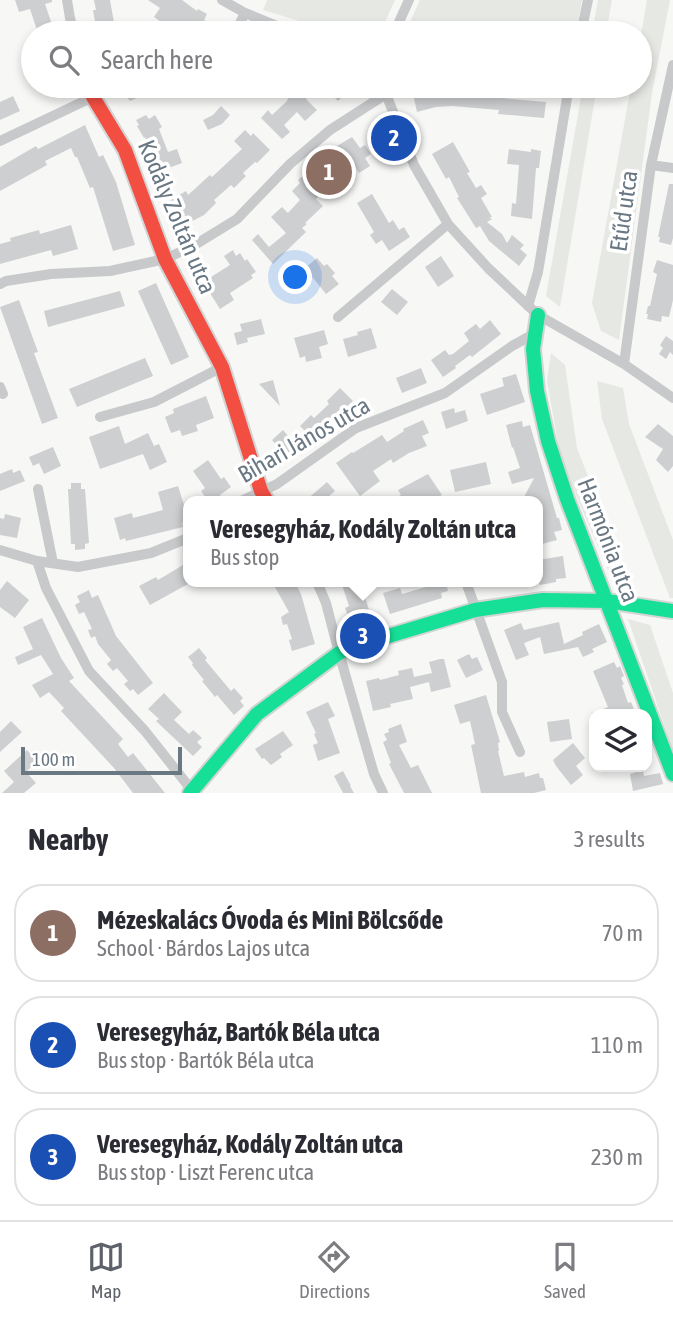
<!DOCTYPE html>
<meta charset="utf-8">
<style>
body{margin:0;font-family:"Asap Condensed",sans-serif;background:#f7f7f7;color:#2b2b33}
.controls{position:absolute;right:21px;bottom:21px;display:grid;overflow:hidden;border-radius:14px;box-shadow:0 4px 10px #0003}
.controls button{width:63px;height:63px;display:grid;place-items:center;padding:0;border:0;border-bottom:2px solid #e1e1e2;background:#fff;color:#2b2b33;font:35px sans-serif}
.scale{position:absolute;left:21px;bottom:18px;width:161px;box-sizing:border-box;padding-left:7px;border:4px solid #6a7884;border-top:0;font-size:19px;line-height:24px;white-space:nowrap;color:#6a7884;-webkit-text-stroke:5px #fff;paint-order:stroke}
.you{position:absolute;left:296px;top:278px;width:24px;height:24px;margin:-18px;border:5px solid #fff;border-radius:50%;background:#1a73e8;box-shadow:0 0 0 10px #1a73e833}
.badge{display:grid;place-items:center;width:46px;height:46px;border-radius:50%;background:#5d6169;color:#fff;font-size:23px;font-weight:700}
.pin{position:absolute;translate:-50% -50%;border:4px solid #fff;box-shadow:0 2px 7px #0006}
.popup{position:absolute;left:183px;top:496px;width:360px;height:91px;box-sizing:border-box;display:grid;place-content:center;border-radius:14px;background:#fff;filter:drop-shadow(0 2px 5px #0005);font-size:23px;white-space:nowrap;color:#7c7c81}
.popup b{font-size:26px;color:#2b2b33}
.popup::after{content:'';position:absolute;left:50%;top:100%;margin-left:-14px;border:14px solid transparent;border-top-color:#fff}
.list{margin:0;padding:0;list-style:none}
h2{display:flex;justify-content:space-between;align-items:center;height:91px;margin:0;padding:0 28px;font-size:30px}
h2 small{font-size:23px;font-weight:400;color:#7c7c81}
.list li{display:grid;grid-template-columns:46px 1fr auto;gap:21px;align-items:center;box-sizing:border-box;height:98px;margin:0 14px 14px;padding:0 14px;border:2px solid #e1e1e2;border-radius:28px}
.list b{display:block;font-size:26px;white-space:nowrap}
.list p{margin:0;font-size:23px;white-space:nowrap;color:#7c7c81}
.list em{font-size:23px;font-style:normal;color:#7c7c81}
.icon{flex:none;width:38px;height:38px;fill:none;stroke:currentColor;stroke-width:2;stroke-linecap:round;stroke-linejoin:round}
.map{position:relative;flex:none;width:673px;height:793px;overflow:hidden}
.search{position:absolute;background:#fff;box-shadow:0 4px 10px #0003;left:21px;right:21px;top:21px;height:77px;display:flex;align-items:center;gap:18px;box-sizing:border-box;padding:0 24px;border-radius:38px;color:#7c7c81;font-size:26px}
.sheet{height:427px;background:#fff}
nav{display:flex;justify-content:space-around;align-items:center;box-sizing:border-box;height:98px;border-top:2px solid #e1e1e2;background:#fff;font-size:19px;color:#7c7c81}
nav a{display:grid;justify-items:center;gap:4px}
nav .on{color:#5d6169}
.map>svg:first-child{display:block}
.green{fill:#e6e8e4}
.building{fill:#cecfd0}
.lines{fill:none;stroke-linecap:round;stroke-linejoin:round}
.fast-casing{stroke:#d3d4d4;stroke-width:18}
.jam-casing{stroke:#d3d4d4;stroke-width:18}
.street{stroke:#c8c9ca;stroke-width:10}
.fast{stroke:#16e098;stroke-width:14}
.jam{stroke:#f24e42;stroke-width:14}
.labels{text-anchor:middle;stroke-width:7;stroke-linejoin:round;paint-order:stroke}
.street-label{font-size:24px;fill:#6a7884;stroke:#fff}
</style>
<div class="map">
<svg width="673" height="793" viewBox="0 0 673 793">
<rect width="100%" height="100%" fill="#f7f7f6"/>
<path class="green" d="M 267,0 L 395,0 L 380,33 L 339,33 L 263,10 Z
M 420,0 L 582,0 L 576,33 L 405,33 Z
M 598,0 L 612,0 L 606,33 L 592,33 Z
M 647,0 L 670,0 L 652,93 L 619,340 L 601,331 L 592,303 L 631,86 L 640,86 L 640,41 Z
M 583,86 L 597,86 L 560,307 L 546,296 Z
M 551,353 L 565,365 L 577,448 L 631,587 L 614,584 L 561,460 L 547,381 Z
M 597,381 L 623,388 L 629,424 L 673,540 L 673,598 L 670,598 L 602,419 Z
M 628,619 L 650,625 L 673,693 L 673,751 Z"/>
<path class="building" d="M 15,0 L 52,0 L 52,2 L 45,4 L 55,33 L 38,33 L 30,9 L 19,12 Z
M 94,0 L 110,0 L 115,28 L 100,31 L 98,24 L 96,25 L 94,16 L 93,10 L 96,10 Z
M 148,0 L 182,0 L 197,11 L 198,9 L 207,14 L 204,20 L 217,26 L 213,33 L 187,33 L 174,26 L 168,33 L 154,33 L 161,22 L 154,17 L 160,8 Z
M 118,86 L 141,86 L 145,94 L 130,101 L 127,97 L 125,98 Z
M 176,86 L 204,86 L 184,98 Z
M 292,86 L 300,86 L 310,96 L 306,99 L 317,110 L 305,121 L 297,112 L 284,125 L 290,132 L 282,139 L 261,118 L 268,110 L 272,115 L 287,101 L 288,98 L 284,93 Z
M 323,86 L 354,86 L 338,101 Z
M 444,89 L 490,92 L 489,97 L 546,102 L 544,118 L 498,114 L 499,110 L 452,106 L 436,107 L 417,112 L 413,94 L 426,91 Z
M 13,96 L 20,111 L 0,120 L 0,102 Z
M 221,106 L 230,115 L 222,124 L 208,130 L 203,120 L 213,115 Z
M 146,115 L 149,119 L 155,115 L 162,127 L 159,129 L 168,152 L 177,149 L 182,163 L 158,172 L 145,137 L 144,138 L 137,126 L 139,125 L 136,120 Z
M 85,125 L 99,157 L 103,155 L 116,182 L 135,245 L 113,251 L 93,187 L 90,188 L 77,157 L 75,157 L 71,148 L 45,161 L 47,165 L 0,191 L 0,167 L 36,146 L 38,149 Z
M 245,130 L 251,136 L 253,133 L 270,150 L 257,163 L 255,162 L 243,173 L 246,176 L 234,188 L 231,185 L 214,200 L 216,203 L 204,215 L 187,224 L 178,209 L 175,210 L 169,201 L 186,191 L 188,195 L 210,175 L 212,177 L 242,149 L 234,141 Z
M 352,137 L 360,148 L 365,145 L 371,154 L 365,158 L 370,166 L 359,173 L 347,153 L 331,166 L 341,179 L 333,185 L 331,184 L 316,199 L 323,206 L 305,223 L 307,224 L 302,228 L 306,232 L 273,264 L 252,240 L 258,234 L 269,247 L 286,233 L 271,217 L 282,207 L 288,213 L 300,200 L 292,191 L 300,183 L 298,180 L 337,146 Z
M 453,142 L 470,172 L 467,173 L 476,188 L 481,185 L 487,194 L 481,198 L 492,217 L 489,217 L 492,219 L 487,222 L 502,234 L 507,243 L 512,235 L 524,245 L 520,249 L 527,255 L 519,266 L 489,241 L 480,226 L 476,228 L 457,198 L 459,197 L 449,177 L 446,179 L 432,154 Z
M 509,149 L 531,152 L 531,149 L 541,151 L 539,168 L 536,168 L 532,219 L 511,216 L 512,203 L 516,204 L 519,165 L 507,164 Z
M 669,184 L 673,184 L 673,238 L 671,245 L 659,242 L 660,237 L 658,237 Z
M 372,194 L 389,223 L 393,220 L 399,230 L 404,227 L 410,237 L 389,251 L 382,240 L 376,244 L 370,235 L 374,232 L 357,203 Z
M 71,225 L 78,249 L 53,256 L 51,250 L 0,264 L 0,244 L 11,241 L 10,238 L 39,230 L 40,234 Z
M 233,250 L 236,256 L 240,253 L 245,261 L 247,259 L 256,272 L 251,275 L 253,278 L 230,293 L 234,300 L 220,309 L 203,282 L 230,265 L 224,256 Z
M 441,256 L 454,276 L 438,287 L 425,267 Z
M 317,258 L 324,266 L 327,264 L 335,273 L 332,276 L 339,284 L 326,294 L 305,268 Z
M 657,260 L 673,265 L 673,300 L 669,317 L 662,316 L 661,322 L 647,319 L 648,314 L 646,314 L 648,306 L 650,306 L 657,274 L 653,272 Z
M 156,283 L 189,357 L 171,365 L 138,291 Z
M 392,289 L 408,302 L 397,315 L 381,302 Z
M 120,291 L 125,306 L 48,327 L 44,311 Z
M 19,300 L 38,352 L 34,353 L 58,418 L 42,424 L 0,307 Z
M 261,319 L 265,334 L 247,338 L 248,342 L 237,345 L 234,333 L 242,331 L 240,324 Z
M 490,320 L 501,334 L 472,357 L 470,355 L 455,366 L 456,368 L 443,377 L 431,360 L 445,350 L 449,355 L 453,354 L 469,341 L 464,333 L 476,324 L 480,329 Z
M 371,328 L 377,348 L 348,357 L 343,339 L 358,335 L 357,332 Z
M 324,330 L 328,344 L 319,347 L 322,358 L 306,362 L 305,356 L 300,358 L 294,338 Z
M 666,336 L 673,341 L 673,355 L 670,352 L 666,359 L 659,354 L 663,348 L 660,345 Z
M 145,358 L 153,376 L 77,407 L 69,389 Z
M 421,368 L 427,383 L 402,393 L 396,378 Z
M 516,374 L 525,402 L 487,415 L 480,394 L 504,386 L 502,378 Z
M 273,380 L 280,406 L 259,384 Z
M 340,388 L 353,401 L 312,438 L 300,426 L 311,415 L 314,418 L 329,404 L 327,401 Z
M 206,396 L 214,418 L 196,425 L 198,431 L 182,436 L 180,430 L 171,433 L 165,417 L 174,413 L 173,409 Z
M 454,408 L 455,413 L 465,410 L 468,421 L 446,429 L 441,412 Z
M 423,420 L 429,433 L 422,436 L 427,446 L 409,453 L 393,463 L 391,459 L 373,471 L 380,481 L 360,496 L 336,463 L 352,452 L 353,453 L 382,435 L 387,442 L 404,431 L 403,429 Z
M 522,421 L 523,427 L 530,425 L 557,518 L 559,518 L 562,530 L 554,532 L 557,540 L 542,544 L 538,529 L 538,501 L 522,501 L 534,478 L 512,484 L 508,472 L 520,468 L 513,447 L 512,448 L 506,425 Z
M 658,424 L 673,436 L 673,466 L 668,472 L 656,460 L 663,449 L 645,437 Z
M 119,426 L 125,444 L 148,433 L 154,446 L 159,444 L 167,462 L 150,470 L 143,454 L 100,469 L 89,437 Z
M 283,430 L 300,450 L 277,469 L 271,463 L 274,460 L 268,453 L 277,446 L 272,440 Z
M 53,447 L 61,466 L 44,474 L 39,463 L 33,466 L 29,457 Z
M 208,460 L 221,479 L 224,477 L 231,487 L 220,495 L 221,497 L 214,501 L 208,501 L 201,491 L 205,488 L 193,471 Z
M 486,462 L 491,484 L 455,492 L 450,470 Z
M 12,469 L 13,473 L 20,470 L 25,481 L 0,491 L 0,474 Z
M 428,474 L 442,495 L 430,501 L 390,501 L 401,495 L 398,490 Z
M 327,482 L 335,491 L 323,501 L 305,501 Z
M 71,483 L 81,483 L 81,489 L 85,489 L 89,543 L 85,544 L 85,549 L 75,550 L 75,544 L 71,544 L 68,489 L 71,489 Z
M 178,486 L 185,508 L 188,507 L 188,521 L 182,523 L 183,527 L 126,541 L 125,538 L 120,540 L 114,518 L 132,513 L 133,518 L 163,510 L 158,492 Z
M 5,514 L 21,518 L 17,538 L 0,535 L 0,518 L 4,519 Z
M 563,556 L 566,578 L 556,579 L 556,582 L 540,585 L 538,581 L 538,560 Z
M 188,562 L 188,584 L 150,605 L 139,586 L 156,577 L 158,580 Z
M 7,581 L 29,600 L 15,618 L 0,607 L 0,590 Z
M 272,582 L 295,582 L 301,594 L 315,644 L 292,651 L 289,640 L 292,639 L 287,624 L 283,625 L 281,617 L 289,612 Z
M 341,582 L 362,582 L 366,594 L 364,594 L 372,619 L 352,626 L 345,608 L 349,606 Z
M 424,582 L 446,582 L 448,591 L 441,593 L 442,598 L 390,614 L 383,593 L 400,588 L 402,594 L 426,587 Z
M 89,590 L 92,598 L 98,595 L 116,636 L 153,683 L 138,695 L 133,689 L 130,691 L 124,684 L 128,681 L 117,668 L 113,671 L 107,664 L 111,660 L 98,644 L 95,636 L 91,638 L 88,630 L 92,629 L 84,612 L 79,614 L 75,605 L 80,602 L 77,596 Z
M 42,618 L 61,658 L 74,678 L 69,681 L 123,739 L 118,744 L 128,757 L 133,753 L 165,793 L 133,793 L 114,768 L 61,711 L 64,708 L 49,692 L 40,698 L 32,685 L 53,674 L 41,655 L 18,665 L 15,657 L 33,649 L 23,627 Z
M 559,622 L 564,644 L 583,635 L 582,632 L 599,624 L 607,642 L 592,649 L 594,652 L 583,657 L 578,647 L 544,654 L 540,637 L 524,643 L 529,655 L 516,660 L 504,630 L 521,623 L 524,630 Z
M 199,648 L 207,658 L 205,660 L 231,691 L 234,688 L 243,698 L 240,701 L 244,706 L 234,715 L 217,695 L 215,697 L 202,681 L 204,680 L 192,665 L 193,663 L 188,657 Z
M 469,654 L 472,659 L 477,657 L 483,670 L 466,678 L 457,660 Z
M 440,659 L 444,659 L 451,687 L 431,692 L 429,682 L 410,687 L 413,699 L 390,704 L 391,707 L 373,711 L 366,681 L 379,678 L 380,680 L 399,675 L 398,671 L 412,668 L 414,677 L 432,673 L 429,662 Z
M 614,662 L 617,668 L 620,666 L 624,676 L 621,678 L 624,684 L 622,685 L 628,703 L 631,702 L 636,714 L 591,714 L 608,707 L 593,671 Z
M 164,693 L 182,712 L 174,720 L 189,734 L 193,730 L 202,738 L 197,742 L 202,747 L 193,756 L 156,721 L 159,719 L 148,709 Z
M 486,695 L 500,742 L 498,743 L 499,751 L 498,751 L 504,776 L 524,772 L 525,777 L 539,773 L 540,778 L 543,778 L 546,790 L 534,793 L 481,793 L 471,745 L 475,744 L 470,721 L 460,724 L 454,705 Z
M 328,702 L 335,716 L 328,719 L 340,753 L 318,761 L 313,745 L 318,743 L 314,734 L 316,733 L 306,712 Z
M 569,719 L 572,739 L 550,742 L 547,722 Z
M 11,721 L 22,732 L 0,752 L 0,732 Z
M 401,724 L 407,742 L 399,745 L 411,768 L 418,765 L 432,793 L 404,793 L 389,764 L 391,763 L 383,742 L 387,740 L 384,734 L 389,732 L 388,729 Z
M 283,731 L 293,745 L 280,754 L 282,757 L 271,765 L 264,758 L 262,759 L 255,749 Z
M 573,743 L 585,758 L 576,766 L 583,775 L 571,785 L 556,766 L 553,760 Z
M 27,750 L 37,761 L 26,772 L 36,783 L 24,793 L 2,793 L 14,782 L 4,771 Z
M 643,770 L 644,776 L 660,773 L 663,784 L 633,791 L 630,774 Z
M 343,771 L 351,786 L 350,786 L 354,793 L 343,793 L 334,776 Z"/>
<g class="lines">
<defs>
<path id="fast" d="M 538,315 L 533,349 L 537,391 L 548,441 L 567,499 L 673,774
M 190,793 L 257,714 L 339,653 L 352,647 L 475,610 L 543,600 L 607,601 L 673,611"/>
<path id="jam" d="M 90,86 L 93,97 L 125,150 L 165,259 L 222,367 L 261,491 L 267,501"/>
</defs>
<use href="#fast" class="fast-casing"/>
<use href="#jam" class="jam-casing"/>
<path class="street" d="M 67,0 L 70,18 L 74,33
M 222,0 L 245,13 L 294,33
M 235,33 L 245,13
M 394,33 L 409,0
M 581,33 L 588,0
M 386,86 L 386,94 L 414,165 L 448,224 L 488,268 L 538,315 L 624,364 L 673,398
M 0,141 L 93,97
M 651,165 L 673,168
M 0,284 L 6,281 L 51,274 L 110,271 L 165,259 L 193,246 L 237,219 L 290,164 L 330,130 L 386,94
M 528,306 L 538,272 L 569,86
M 338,317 L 448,224
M 624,364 L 651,165 L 673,65
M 0,387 L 3,394
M 100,417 L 154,402 L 222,367
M 38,489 L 53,563
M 241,501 L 277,484 L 356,428 L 445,393 L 512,346 L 534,334
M 0,550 L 37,561 L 78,567 L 151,553 L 188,538
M 37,561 L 46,588 L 89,671 L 145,731 L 194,793
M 317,582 L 326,603 L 339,653 L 374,774 L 383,793
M 466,582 L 502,682 L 502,712 L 520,752"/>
<use href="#fast" class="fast"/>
<use href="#jam" class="jam"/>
</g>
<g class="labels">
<g class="street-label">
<text transform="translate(624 211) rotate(-82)" y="8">Etűd utca</text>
<text transform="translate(177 217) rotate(67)" y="8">Kodály Zoltán utca</text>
<text transform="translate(304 440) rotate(-30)" y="8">Bihari János utca</text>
<text transform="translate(608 540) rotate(69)" y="8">Harmónia utca</text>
</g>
</g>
</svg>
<div class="controls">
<button><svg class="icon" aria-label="layers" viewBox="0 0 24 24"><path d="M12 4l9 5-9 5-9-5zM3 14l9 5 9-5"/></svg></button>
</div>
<div class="scale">100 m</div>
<div class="you"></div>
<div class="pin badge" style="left:329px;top:172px;background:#8d6e63">1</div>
<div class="pin badge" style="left:394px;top:138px;background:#1a4fb4">2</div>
<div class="pin badge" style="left:363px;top:636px;background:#1a4fb4">3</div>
<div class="popup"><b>Veresegyház, Kodály Zoltán utca</b>Bus stop</div>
<div class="search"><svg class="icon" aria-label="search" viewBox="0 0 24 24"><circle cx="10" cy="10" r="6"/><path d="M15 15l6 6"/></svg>Search here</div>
</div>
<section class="sheet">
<h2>Nearby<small>3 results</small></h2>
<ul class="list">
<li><span class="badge" style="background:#8d6e63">1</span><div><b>Mézeskalács Óvoda és Mini Bölcsőde</b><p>School · Bárdos Lajos utca</p></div><em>70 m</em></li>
<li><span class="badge" style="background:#1a4fb4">2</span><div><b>Veresegyház, Bartók Béla utca</b><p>Bus stop · Bartók Béla utca</p></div><em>110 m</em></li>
<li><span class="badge" style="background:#1a4fb4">3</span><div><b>Veresegyház, Kodály Zoltán utca</b><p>Bus stop · Liszt Ferenc utca</p></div><em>230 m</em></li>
</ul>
</section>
<nav>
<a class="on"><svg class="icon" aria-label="map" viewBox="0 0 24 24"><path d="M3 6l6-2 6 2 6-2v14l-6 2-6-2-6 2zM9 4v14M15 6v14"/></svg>Map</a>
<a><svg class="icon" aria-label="directions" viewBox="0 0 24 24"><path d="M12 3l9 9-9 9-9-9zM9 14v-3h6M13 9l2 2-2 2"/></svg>Directions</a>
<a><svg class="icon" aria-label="saved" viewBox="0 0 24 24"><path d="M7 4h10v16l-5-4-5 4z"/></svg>Saved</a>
</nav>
